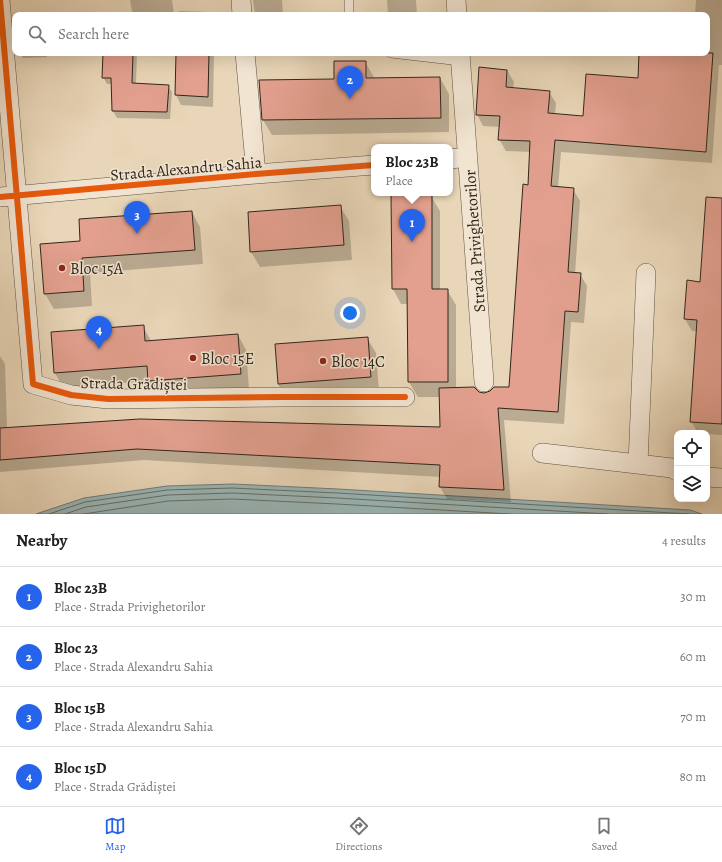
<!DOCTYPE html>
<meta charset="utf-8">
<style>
body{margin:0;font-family:Alegreya,serif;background:#f2f2f2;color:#202124}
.controls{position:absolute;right:12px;bottom:12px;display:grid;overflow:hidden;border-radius:8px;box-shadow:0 4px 16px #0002}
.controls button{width:36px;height:36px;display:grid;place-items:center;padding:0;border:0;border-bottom:1px solid #e0e0e0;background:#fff;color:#202124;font:20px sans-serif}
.you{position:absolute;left:350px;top:313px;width:14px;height:14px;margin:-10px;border:3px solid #fff;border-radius:50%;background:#1a73e8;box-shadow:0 0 0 6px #1a73e833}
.badge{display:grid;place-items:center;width:26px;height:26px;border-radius:50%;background:#2563eb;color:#fff;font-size:13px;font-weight:700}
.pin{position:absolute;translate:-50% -33px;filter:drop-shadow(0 1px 2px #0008)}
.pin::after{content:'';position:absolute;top:21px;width:14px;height:12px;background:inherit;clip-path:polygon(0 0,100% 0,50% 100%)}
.popup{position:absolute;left:371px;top:144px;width:82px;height:52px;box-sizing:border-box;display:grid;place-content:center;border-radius:8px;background:#fff;filter:drop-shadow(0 1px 3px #0005);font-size:13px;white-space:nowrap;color:#757577}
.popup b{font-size:15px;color:#202124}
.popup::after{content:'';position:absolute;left:50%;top:100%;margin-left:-8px;border:8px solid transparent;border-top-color:#fff}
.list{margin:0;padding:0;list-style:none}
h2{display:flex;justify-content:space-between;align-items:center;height:52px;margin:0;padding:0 16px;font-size:17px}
h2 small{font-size:13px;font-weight:400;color:#757577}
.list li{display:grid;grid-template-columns:26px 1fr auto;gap:12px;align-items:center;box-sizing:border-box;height:60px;padding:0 16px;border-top:1px solid #e0e0e0}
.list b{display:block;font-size:15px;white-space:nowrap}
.list p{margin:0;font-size:13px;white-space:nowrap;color:#757577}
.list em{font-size:13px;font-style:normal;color:#757577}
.icon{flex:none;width:22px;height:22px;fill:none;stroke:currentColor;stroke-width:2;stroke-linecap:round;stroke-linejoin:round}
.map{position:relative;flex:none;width:722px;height:514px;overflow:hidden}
.search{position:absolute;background:#fff;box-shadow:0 4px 16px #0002;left:12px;right:12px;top:12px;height:44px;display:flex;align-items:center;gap:10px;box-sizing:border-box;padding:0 14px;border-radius:8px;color:#757577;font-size:15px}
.sheet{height:292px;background:#fff}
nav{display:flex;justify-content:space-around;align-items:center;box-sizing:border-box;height:56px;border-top:1px solid #e0e0e0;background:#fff;font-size:11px;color:#757577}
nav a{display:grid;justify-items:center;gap:2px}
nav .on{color:#2563eb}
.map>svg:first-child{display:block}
.water{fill:#9ab7b7;stroke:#707d79}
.shadow{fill:#0003}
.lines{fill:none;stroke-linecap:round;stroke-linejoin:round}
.shore{stroke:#656f6a;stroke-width:1}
.building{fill:#e3a08f;stroke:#30271d}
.lane-casing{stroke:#5e5344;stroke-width:10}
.street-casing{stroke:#5e5344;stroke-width:20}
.lane{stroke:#f1e4d1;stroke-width:9}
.street{stroke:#f1e4d1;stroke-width:19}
.cycleway-casing{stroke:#f1e4d1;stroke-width:8}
.cycleway{stroke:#e8590c;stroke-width:6}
.poi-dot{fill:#8f2418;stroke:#f1e4d1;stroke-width:1.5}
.labels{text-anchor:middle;stroke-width:3;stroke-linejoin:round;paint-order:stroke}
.street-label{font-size:16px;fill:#30271d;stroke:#f1e4d1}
.poi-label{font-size:16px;fill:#30271d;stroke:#f1e4d1;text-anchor:start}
</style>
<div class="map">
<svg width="722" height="514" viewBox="0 0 722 514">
<rect width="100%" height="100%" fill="#e9d6b8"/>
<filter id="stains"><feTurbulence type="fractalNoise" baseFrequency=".005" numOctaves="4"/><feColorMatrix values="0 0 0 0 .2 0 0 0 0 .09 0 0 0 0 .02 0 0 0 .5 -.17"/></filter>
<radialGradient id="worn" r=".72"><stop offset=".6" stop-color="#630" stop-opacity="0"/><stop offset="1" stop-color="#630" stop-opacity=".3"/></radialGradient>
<path class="water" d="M 233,484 L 338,489 L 690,510 L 702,514 L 36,514 L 84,498 L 167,486 Z"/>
<path class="shadow" d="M 130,0 L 172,0 L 174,14 L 134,15 L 132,11 Z
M 253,0 L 282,0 L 283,15 L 255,15 Z
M 387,0 L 416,0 L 417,15 L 388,15 Z
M 696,0 L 722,0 L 722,65 L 719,65 L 712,163 L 561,152 L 558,188 L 573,189 L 580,201 L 575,274 L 580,274 L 587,286 L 584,323 L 571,322 L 564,424 L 504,420 L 511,502 L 447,499 L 440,487 L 441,477 L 144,460 L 0,472 L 0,356 L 5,364 L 7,428 L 441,428 L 440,397 L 418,397 L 409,382 L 408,304 L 401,304 L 393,289 L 431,196 L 440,211 L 440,290 L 447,290 L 456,305 L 456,388 L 484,394 L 510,388 L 528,186 L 531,152 L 506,151 L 499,139 L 500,127 L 483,126 L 477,114 L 507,70 L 514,82 L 513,89 L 549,92 L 556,103 L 555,114 L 584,117 L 685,83 L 687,53 L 707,53 L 707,15 L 695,15 Z
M 179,11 L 209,12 L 211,15 L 179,15 Z
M 20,53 L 46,53 L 47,57 L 23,58 Z
M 104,53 L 137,53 L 136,84 L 168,86 L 172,92 L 170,119 L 117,118 L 113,111 L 113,84 L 107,84 L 103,77 Z
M 177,53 L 214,53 L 213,107 L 181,105 L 176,95 Z
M 365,62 L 374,77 L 374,79 L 440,78 L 449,94 L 449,132 L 272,135 L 263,120 Z
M 722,199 L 722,435 L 707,434 L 707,433 L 698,433 L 691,421 L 697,331 L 692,331 L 685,319 L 687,282 L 700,283 Z
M 340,206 L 349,221 L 352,260 L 260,267 L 251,252 L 249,213 Z
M 192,212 L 200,227 L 203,264 L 90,273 L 92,306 L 54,309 L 45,294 L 41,245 L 81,242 Z
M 143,327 L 152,342 L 238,335 L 246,350 L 249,389 L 158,396 L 149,381 L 63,388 L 55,373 Z
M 367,338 L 376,353 L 379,392 L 287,399 L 278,384 Z"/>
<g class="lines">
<path class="shore" d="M 49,514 L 85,502 L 167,490 L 232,488 L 337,493 L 689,514
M 65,514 L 86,507 L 168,495 L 232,493 L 337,498 L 608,514
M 84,514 L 168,501 L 232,499 L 337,504 L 510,514"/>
</g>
<path class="building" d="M 103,53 L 133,53 L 132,83 L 169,85 L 167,112 L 112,111 L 111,78 L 102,78 Z
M 176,53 L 209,53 L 208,97 L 175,95 Z
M 639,53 L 713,53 L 706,152 L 555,140 L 551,186 L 574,188 L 568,272 L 581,273 L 578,312 L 565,311 L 558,412 L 498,408 L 504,490 L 439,487 L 440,465 L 137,449 L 0,460 L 0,428 L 140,419 L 440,427 L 439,388 L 474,387 L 479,392 L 484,393 L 490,391 L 494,387 L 509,387 L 523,184 L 528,185 L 530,141 L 498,140 L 500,116 L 476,115 L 479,67 L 507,70 L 506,87 L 550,91 L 548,113 L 583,116 L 586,74 L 638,78 Z
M 334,61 L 366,61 L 366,78 L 440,77 L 441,118 L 262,120 L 259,80 L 334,79 Z
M 391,195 L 432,195 L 432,289 L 448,289 L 448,382 L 408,382 L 407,289 L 392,289 Z
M 706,197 L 722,198 L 722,424 L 690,422 L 697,320 L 684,319 L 687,280 L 700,282 Z
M 341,205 L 344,245 L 250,252 L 248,212 Z
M 192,211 L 195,250 L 82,258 L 84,291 L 44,294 L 40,244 L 80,241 L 79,219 Z
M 144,325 L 145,341 L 238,334 L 241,374 L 148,381 L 147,366 L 54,373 L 51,332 Z
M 368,337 L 371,377 L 278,384 L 275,344 Z"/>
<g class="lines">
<defs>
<path id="lane" d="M 349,0 L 349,15
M 391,53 L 461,61"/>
<path id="street" d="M 0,0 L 33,384 L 71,395 L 108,399 L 284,397 L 405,397
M 241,0 L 242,15
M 456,0 L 457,15
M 245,53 L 256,174
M 460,53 L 484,382
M 450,159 L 468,157
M 0,197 L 256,174 L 374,165
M 542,453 L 672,468 L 677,471
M 638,464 L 646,273
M 707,477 L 722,478"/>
</defs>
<use href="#lane" class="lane-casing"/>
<use href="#street" class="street-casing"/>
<use href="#lane" class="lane"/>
<use href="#street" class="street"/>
<defs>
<path id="cycleway" d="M 0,0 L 33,384 L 71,395 L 108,399 L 284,397 L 405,397
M 0,197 L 256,174 L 374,165"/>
</defs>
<use href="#cycleway" class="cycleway-casing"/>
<use href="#cycleway" class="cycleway"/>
</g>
<g class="poi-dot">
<circle cx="62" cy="268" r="4"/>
<circle cx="193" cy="358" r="4"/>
<circle cx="323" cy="361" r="4"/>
</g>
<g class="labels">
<g class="street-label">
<text transform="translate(186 168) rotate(-5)" y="6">Strada Alexandru Sahia</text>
<text transform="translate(474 241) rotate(-94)" y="6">Strada Privighetorilor</text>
<text transform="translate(134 383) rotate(1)" y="6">Strada Grădiștei</text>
</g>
<g class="poi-label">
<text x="70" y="274">Bloc 15A</text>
<text x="201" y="364">Bloc 15E</text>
<text x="331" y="367">Bloc 14C</text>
</g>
</g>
<rect width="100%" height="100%" filter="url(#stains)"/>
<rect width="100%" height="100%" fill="url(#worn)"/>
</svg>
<div class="controls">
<button><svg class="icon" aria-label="locate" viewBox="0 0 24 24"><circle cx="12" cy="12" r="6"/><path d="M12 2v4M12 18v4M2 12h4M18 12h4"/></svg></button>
<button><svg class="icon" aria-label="layers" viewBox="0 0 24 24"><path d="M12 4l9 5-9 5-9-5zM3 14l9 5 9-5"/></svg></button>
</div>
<div class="you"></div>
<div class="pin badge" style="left:412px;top:242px">1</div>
<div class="popup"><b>Bloc 23B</b>Place</div>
<div class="pin badge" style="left:350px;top:99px">2</div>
<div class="pin badge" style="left:137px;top:234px">3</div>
<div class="pin badge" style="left:99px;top:349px">4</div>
<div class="search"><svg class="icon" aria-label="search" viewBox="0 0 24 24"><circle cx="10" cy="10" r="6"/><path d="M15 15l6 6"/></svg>Search here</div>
</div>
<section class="sheet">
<h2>Nearby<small>4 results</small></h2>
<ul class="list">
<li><span class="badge">1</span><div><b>Bloc 23B</b><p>Place · Strada Privighetorilor</p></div><em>30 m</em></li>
<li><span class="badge">2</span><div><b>Bloc 23</b><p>Place · Strada Alexandru Sahia</p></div><em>60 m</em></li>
<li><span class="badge">3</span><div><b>Bloc 15B</b><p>Place · Strada Alexandru Sahia</p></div><em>70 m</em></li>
<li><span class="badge">4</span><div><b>Bloc 15D</b><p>Place · Strada Grădiștei</p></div><em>80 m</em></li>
</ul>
</section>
<nav>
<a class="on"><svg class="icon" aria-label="map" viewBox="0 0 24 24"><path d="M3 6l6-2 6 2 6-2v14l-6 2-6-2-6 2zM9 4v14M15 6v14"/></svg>Map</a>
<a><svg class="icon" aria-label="directions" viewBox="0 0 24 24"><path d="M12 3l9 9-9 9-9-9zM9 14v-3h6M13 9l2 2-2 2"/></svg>Directions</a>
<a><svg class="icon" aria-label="saved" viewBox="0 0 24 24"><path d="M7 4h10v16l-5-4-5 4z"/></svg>Saved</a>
</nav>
